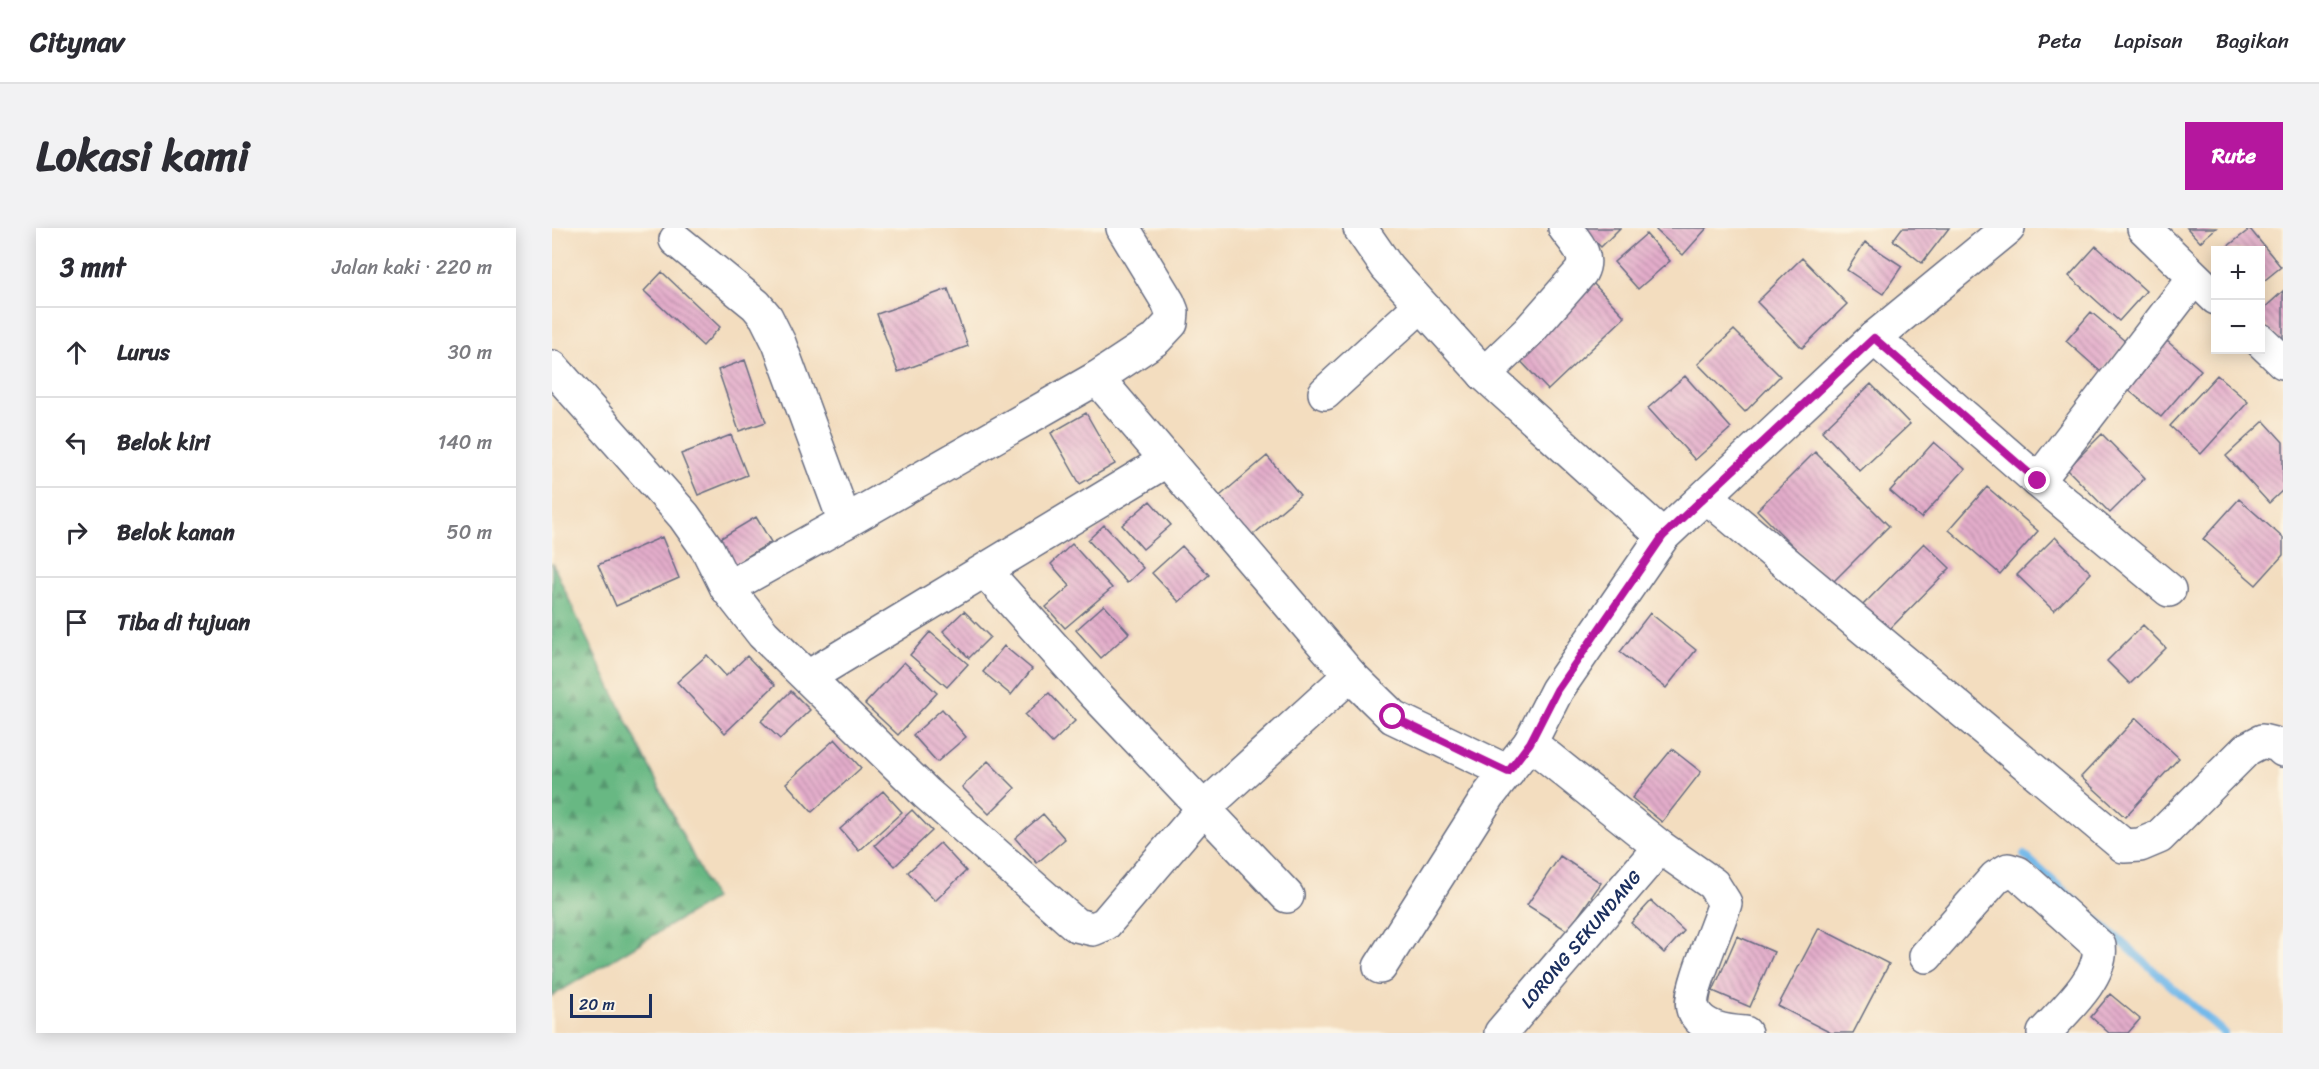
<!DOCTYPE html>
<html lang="id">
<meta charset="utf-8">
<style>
body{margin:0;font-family:Sriracha,sans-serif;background:#f2f2f3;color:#2b2b33}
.controls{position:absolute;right:18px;top:18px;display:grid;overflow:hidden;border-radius:0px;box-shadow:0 3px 15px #0003}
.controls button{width:54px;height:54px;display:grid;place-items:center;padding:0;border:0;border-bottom:2px solid #e1e1e2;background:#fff;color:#2b2b33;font:30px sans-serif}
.scale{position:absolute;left:18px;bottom:15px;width:82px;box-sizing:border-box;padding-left:6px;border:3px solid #1b2f5e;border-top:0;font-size:16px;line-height:21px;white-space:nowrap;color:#1b2f5e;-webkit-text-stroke:4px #fcf5e5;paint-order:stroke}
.stop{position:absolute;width:18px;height:18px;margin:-14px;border:4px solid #b5179e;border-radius:50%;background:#fff}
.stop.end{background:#b5179e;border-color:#fff;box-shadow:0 2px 6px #0008}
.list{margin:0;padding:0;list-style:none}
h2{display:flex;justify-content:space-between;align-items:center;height:78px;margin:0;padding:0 24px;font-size:26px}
h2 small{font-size:20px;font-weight:400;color:#7c7c81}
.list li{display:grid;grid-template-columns:39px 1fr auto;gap:18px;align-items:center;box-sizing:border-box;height:90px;padding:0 24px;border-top:2px solid #e1e1e2}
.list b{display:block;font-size:22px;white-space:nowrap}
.list em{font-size:20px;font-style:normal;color:#7c7c81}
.icon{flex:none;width:33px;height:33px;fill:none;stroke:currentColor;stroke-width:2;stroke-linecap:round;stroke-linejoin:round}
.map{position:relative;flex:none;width:1731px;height:805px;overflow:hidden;border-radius:0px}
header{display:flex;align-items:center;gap:36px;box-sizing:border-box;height:84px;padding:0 30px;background:#fff;border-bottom:2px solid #e1e1e2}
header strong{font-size:28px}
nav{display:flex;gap:33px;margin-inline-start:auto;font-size:21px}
.intro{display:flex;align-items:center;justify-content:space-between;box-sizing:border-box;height:144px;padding:0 36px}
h1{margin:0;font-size:42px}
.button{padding:15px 27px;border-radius:0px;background:#b5179e;color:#fff;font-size:21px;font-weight:700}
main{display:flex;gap:36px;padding:0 36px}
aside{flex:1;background:#fff;border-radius:0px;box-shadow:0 3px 15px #0003}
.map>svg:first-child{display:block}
.forest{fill:url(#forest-firs);stroke:#427470;stroke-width:1.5}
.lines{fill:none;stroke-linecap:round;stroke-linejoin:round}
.stream{stroke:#73b9ea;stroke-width:8}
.building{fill:url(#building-back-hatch)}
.street-casing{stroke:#676c80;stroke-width:36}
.street{stroke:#fff;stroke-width:33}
.route{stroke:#b5179e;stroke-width:8}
.labels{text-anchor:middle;stroke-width:6;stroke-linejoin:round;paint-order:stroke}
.street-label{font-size:18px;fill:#1b2f5e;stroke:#fcf5e5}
</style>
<header>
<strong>Citynav</strong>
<nav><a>Peta</a><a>Lapisan</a><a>Bagikan</a></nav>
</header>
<div class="intro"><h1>Lokasi kami</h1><a class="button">Rute</a></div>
<main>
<aside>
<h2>3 mnt<small>Jalan kaki · 220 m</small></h2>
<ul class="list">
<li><svg class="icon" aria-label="ahead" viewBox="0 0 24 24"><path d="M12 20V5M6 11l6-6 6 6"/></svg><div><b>Lurus</b></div><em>30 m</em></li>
<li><svg class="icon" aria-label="left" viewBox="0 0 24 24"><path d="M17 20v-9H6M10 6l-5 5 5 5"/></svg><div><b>Belok kiri</b></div><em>140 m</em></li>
<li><svg class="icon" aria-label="right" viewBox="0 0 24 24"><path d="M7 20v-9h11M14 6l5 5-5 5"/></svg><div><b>Belok kanan</b></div><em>50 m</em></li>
<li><svg class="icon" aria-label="arrive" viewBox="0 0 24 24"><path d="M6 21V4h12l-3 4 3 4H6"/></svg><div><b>Tiba di tujuan</b></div></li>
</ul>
</aside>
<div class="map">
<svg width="1731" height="805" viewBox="0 0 1731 805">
<defs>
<pattern id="forest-firs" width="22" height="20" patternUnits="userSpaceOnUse" patternTransform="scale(1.5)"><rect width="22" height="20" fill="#68b883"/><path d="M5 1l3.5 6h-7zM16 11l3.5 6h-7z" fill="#55966e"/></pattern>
<pattern id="building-back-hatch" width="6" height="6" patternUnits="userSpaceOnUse" patternTransform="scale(1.5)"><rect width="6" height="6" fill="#e4adcb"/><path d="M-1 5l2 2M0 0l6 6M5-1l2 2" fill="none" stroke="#b88da8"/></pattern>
</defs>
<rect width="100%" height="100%" fill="#fcf5e5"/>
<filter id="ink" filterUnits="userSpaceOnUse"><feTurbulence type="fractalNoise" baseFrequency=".0167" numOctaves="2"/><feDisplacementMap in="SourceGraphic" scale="12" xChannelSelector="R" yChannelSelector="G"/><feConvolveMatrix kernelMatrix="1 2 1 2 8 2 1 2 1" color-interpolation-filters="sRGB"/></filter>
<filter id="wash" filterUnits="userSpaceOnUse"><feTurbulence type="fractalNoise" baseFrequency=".008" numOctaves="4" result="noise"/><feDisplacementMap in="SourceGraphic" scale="24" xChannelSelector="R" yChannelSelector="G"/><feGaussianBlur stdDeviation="1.35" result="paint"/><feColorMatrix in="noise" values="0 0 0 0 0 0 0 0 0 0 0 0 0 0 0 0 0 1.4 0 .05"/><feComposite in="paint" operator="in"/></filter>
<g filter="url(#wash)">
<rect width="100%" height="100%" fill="#f3ddbf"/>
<path class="forest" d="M 0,334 L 33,407 L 162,671 L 0,768 Z"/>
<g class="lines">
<path class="stream" d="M 1472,627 L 1672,805"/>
</g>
<g id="blocks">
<path class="building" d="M 1030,0 L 1068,0 L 1049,19 Z
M 1107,0 L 1155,0 L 1131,27 L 1104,2 Z
M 1350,0 L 1397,0 L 1370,35 L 1341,12 Z
M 1635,0 L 1664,0 L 1648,14 Z
M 1698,1 L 1729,39 L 1708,56 L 1708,22 L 1671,22 Z
M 1094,6 L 1118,33 L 1086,61 L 1062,34 Z
M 1313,14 L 1350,38 L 1331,66 L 1295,42 Z
M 1544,18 L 1594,63 L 1567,93 L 1517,48 Z
M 1250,30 L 1295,76 L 1250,120 L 1205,74 Z
M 110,44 L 168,99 L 151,118 L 92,63 Z
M 1040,54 L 1073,89 L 996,162 L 963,127 Z
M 396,61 L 416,118 L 346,144 L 325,86 Z
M 1731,63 L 1731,116 L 1708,92 L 1708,84 Z
M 1539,84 L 1574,114 L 1549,144 L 1514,113 Z
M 1182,102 L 1228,148 L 1193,184 L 1146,136 Z
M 1615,113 L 1649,142 L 1609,189 L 1575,161 Z
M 193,132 L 214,194 L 187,203 L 166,142 Z
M 1665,147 L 1696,174 L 1649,226 L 1618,198 Z
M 1133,148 L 1179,200 L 1143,232 L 1096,180 Z
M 1319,156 L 1358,196 L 1308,243 L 1270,203 Z
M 534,185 L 563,236 L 528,256 L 499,205 Z
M 1712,193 L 1731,214 L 1731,262 L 1717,275 L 1674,228 Z
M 1550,206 L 1593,250 L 1558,285 L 1515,241 Z
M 179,207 L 195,247 L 146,267 L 129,226 Z
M 1382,214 L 1413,241 L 1369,290 L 1338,263 Z
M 1263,224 L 1337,298 L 1279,356 L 1205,282 Z
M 715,228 L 748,267 L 696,311 L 663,272 Z
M 1435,259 L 1486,303 L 1448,346 L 1397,302 Z
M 1687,271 L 1731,310 L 1731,327 L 1704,357 L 1651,311 Z
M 598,273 L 619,297 L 591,321 L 570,297 Z
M 204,289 L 219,314 L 180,338 L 164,313 Z
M 552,297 L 591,340 L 575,355 L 536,312 Z
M 110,309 L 127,350 L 64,378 L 46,337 Z
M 1503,309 L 1539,345 L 1502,383 L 1465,347 Z
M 1372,315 L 1398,340 L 1332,407 L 1306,382 Z
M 520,316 L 560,360 L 513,400 L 494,379 L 518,358 L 499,336 Z
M 630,318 L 657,347 L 627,374 L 600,345 Z
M 552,377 L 577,405 L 549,430 L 524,402 Z
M 412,383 L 438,409 L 417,430 L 391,403 Z
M 1098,385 L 1144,422 L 1114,460 L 1068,424 Z
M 1591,397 L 1614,420 L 1578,456 L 1555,433 Z
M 378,404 L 416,436 L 395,459 L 358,427 Z
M 452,418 L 480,441 L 459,467 L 431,444 Z
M 155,427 L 174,448 L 195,428 L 223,457 L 173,505 L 125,454 Z
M 352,434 L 385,465 L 346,507 L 313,476 Z
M 239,463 L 258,482 L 228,511 L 209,493 Z
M 497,465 L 523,493 L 500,515 L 473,487 Z
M 390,481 L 414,509 L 385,534 L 361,507 Z
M 1584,490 L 1627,530 L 1573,589 L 1529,549 Z
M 283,511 L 309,540 L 260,584 L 234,555 Z
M 1120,521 L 1149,544 L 1110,594 L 1080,570 Z
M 436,533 L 463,560 L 437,586 L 410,559 Z
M 331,563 L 350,584 L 307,623 L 288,601 Z
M 360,582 L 380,603 L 343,638 L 323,617 Z
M 491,586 L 513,611 L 485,635 L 463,610 Z
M 388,615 L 414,643 L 383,673 L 356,644 Z
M 1008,628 L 1049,655 L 1016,703 L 975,677 Z
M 1099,673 L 1132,703 L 1112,725 L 1079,695 Z
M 1267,700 L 1337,736 L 1301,805 L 1279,805 L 1226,778 Z
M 1185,708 L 1222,724 L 1198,779 L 1161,763 Z
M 1558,766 L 1588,791 L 1576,805 L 1557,805 L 1539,789 Z"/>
</g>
</g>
<g filter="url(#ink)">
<use href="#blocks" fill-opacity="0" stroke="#676c80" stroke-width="1.5"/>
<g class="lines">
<defs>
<g id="street">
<path d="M 808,0 L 835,39 L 932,146 L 1111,308"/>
<path d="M 1592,0 L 1664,70"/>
<path d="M 124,12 L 204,77 L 214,89 L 227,115 L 293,294"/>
<path d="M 1322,110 L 1486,253 L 1617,362"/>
<path d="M 1708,112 L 1731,134"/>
<path d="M 0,139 L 132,288 L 156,322 L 175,360 L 211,406 L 374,565 L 524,697 L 541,701 L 553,696 L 651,581 L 798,447"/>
<path d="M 932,146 L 976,104 L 1029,44 C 1038,27 1023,14 1013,0"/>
<path d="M 545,150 L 604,111 L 619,95 L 620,84 L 616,74 L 571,0"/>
<path d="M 773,165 L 868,78"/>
<path d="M 1486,253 L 1642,50"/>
<path d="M 1154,268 L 1572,618 L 1588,617 L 1607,609 L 1695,521 L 1710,513 L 1726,517 L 1731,522"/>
<path d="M 433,343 L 542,465 L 735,668"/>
<path d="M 175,360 L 293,294 L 545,150 L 798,447 L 841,489 L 956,544"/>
<path d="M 256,449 L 615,232"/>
<path d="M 978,515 L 1005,462 L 1111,308 L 1322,110 L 1456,0"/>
<path d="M 1374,728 L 1444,649 L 1456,642 L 1466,645 L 1547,718 C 1552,748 1511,784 1492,805"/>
<path d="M 828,739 L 937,567 L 978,515 L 1108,619 L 1161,656 L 1173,675 C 1167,695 1135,766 1141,781 C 1149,801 1174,804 1193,805"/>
<path id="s1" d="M 949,805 L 1108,619"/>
</g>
</defs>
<use href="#street" class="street-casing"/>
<use href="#street" class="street"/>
</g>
</g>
<g class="lines" filter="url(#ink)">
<path class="route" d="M 841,489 L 956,544 L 978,515 L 1005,462 L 1111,308 L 1322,110 L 1486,253"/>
</g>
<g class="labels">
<g class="street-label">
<text dy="6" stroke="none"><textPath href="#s1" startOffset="123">LORONG SEKUNDANG</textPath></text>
</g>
</g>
</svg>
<div class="controls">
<button>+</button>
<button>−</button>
</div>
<div class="scale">20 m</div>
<div class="stop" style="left:841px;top:489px"></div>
<div class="stop end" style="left:1486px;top:253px"></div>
</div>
</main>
